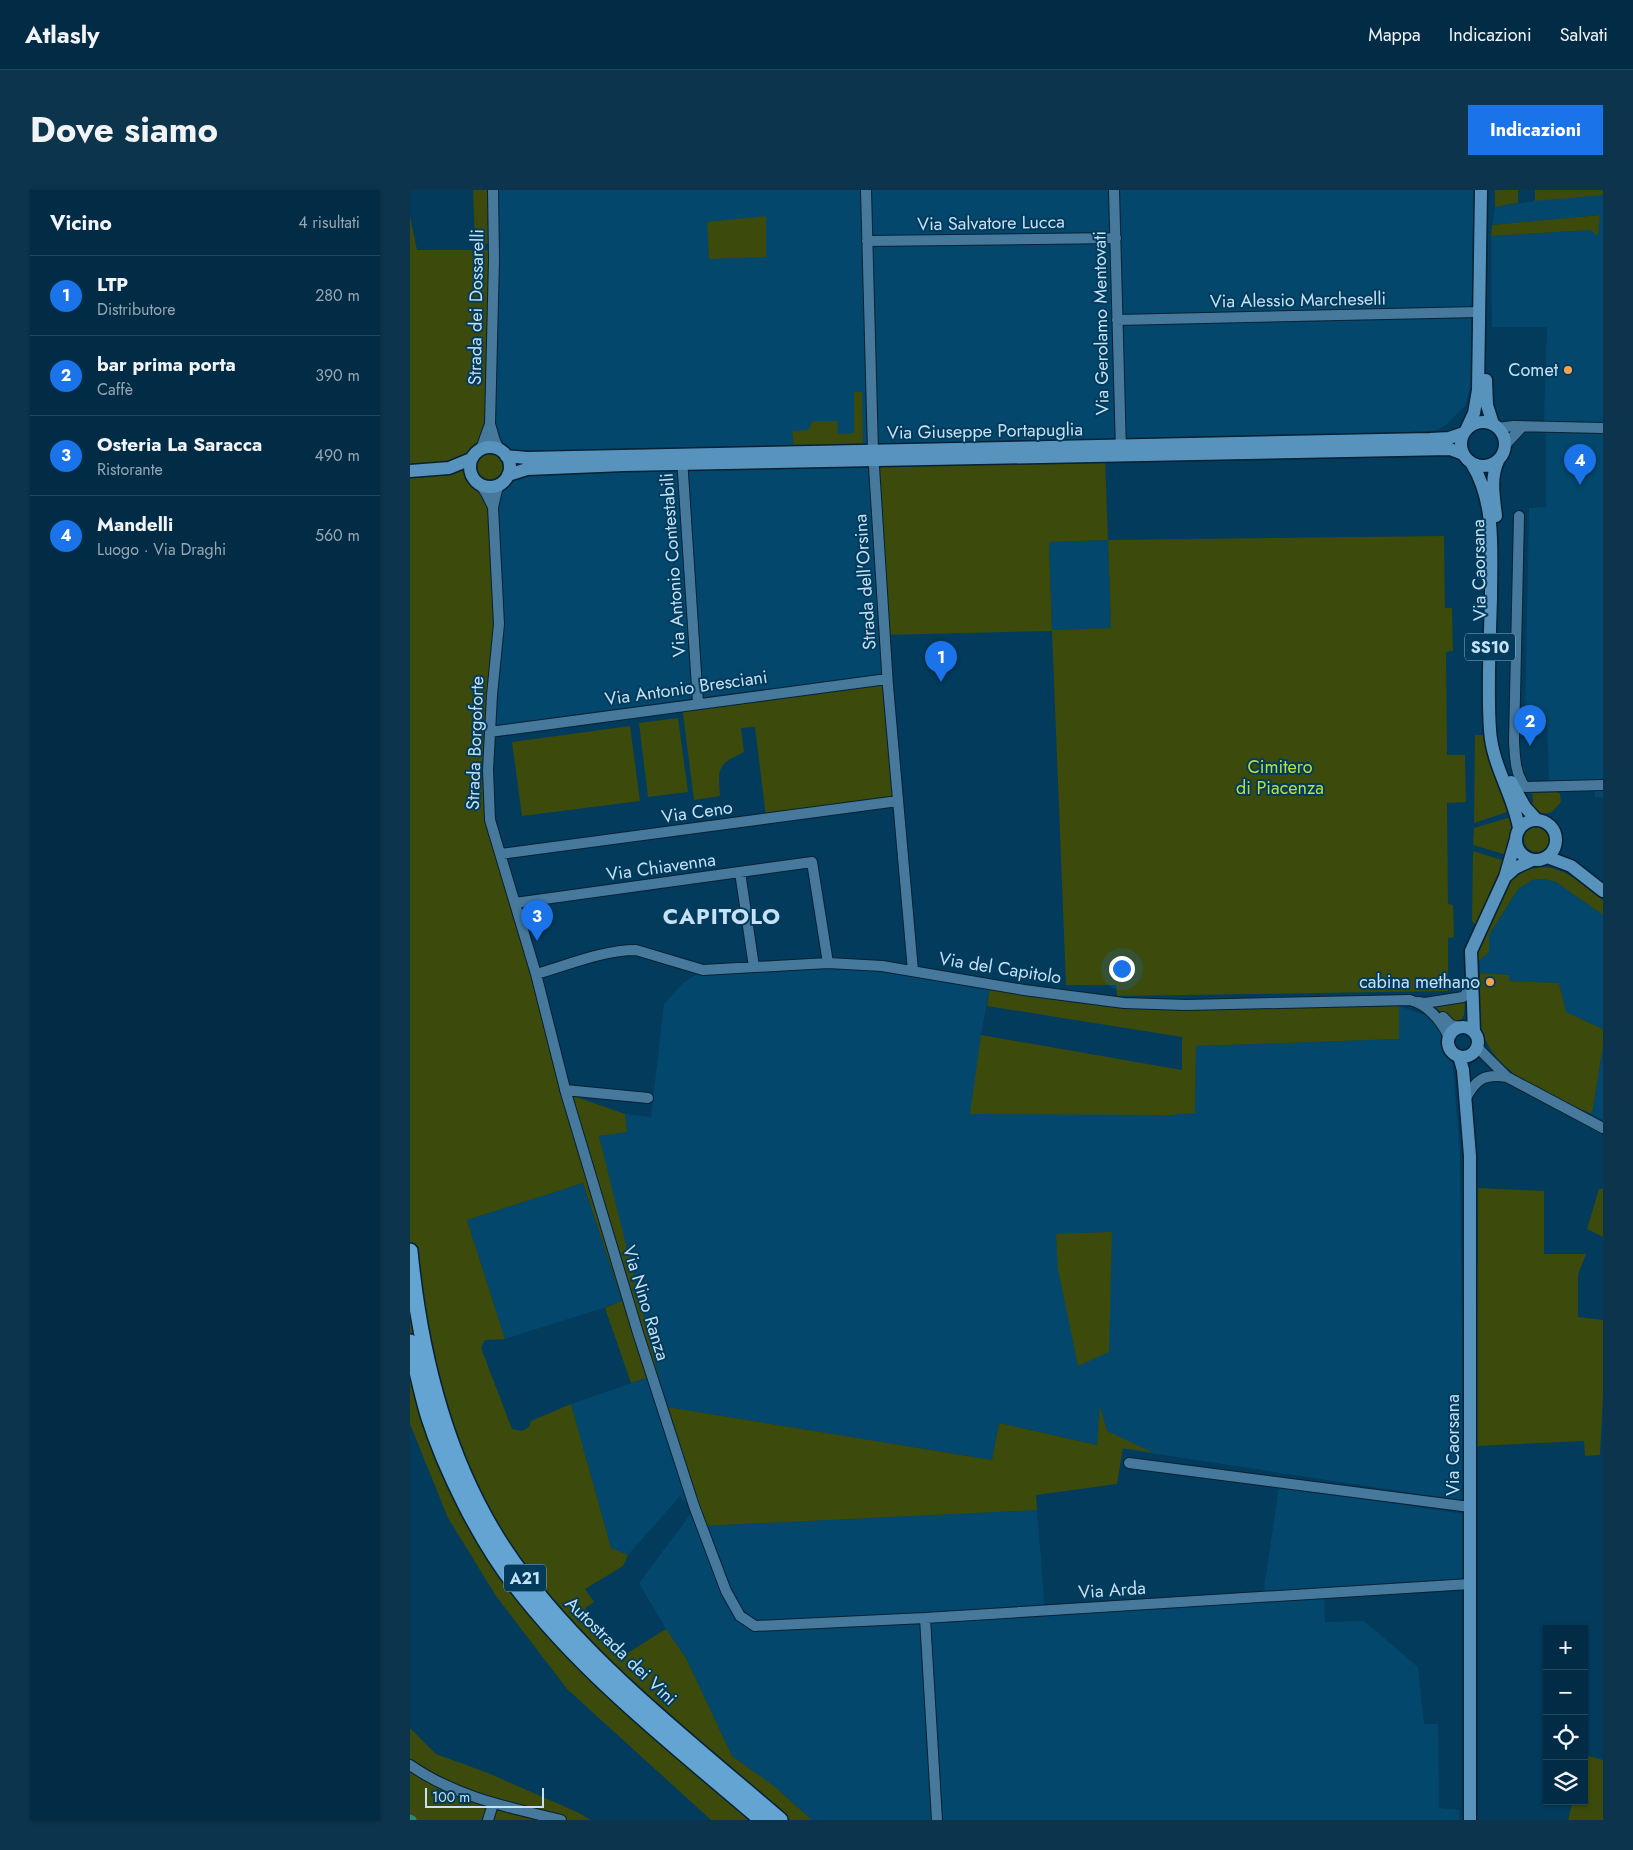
<!DOCTYPE html>
<html lang="it">
<meta charset="utf-8">
<style>
body{margin:0;font-family:Jost,sans-serif;background:#0c344c;color:#f1f3f6}
.controls{position:absolute;right:15px;bottom:15px;display:grid;overflow:hidden;border-radius:0px;box-shadow:0 1px 4px #0004}
.controls button{width:45px;height:45px;display:grid;place-items:center;padding:0;border:0;border-bottom:1px solid #23485e;background:#022c45;color:#f1f3f6;font:25px sans-serif}
.scale{position:absolute;left:15px;bottom:12px;width:119px;box-sizing:border-box;padding-left:5px;border:2px solid #c6e0f4;border-top:0;font-size:14px;line-height:18px;white-space:nowrap;color:#c6e0f4;-webkit-text-stroke:4px #023b5c;paint-order:stroke}
.you{position:absolute;left:711px;top:778px;width:18px;height:18px;margin:-12px;border:4px solid #fff;border-radius:50%;background:#1a73e8;box-shadow:0 0 0 8px #1a73e833}
.badge{display:grid;place-items:center;width:32px;height:32px;border-radius:50%;background:#1a73e8;color:#fff;font-size:16px;font-weight:700}
.pin{position:absolute;translate:-50% -41px;filter:drop-shadow(0 1px 2px #0008)}
.pin::after{content:'';position:absolute;top:26px;width:18px;height:15px;background:inherit;clip-path:polygon(0 0,100% 0,50% 100%)}
.list{margin:0;padding:0;list-style:none}
h2{display:flex;justify-content:space-between;align-items:center;height:65px;margin:0;padding:0 20px;font-size:21px}
h2 small{font-size:16px;font-weight:400;color:#96a7b3}
.list li{display:grid;grid-template-columns:32px 1fr auto;gap:15px;align-items:center;box-sizing:border-box;height:80px;padding:0 20px;border-top:1px solid #23485e}
.list b{display:block;font-size:19px;white-space:nowrap}
.list p{margin:0;font-size:16px;white-space:nowrap;color:#96a7b3}
.list em{font-size:16px;font-style:normal;color:#96a7b3}
.icon{flex:none;width:28px;height:28px;fill:none;stroke:currentColor;stroke-width:2;stroke-linecap:round;stroke-linejoin:round}
.map{position:relative;flex:none;width:1193px;height:1630px;overflow:hidden;border-radius:0px}
header{display:flex;align-items:center;gap:30px;box-sizing:border-box;height:70px;padding:0 25px;background:#022c45;border-bottom:1px solid #23485e}
header strong{font-size:24px}
nav{display:flex;gap:28px;margin-inline-start:auto;font-size:18px}
.intro{display:flex;align-items:center;justify-content:space-between;box-sizing:border-box;height:120px;padding:0 30px}
h1{margin:0;font-size:35px}
.button{padding:12px 22px;border-radius:0px;background:#1a73e8;color:#fff;font-size:18px;font-weight:700}
main{display:flex;gap:30px;padding:0 30px}
aside{flex:1;background:#022c45;border-radius:0px;box-shadow:0 1px 4px #0004}
.map>svg:first-child{display:block}
.built{fill:#04476c}
.green{fill:#3c4a0b;fill-rule:evenodd}
.lines{fill:none;stroke-linecap:round;stroke-linejoin:round}
.canal{stroke:#268c7e;stroke-width:9}
.minor-casing{stroke:#062133;stroke-width:12}
.major-casing{stroke:#062133;stroke-width:15}
.highway-casing{stroke:#062133;stroke-width:18}
.minor{stroke:#47799d;stroke-width:10}
.major{stroke:#5893bd;stroke-width:12}
.highway{stroke:#63a4d3;stroke-width:15}
.poi-dot{fill:#f8a04b;stroke:#023b5c;stroke-width:2}
.labels{text-anchor:middle;stroke-width:4;stroke-linejoin:round;paint-order:stroke}
.shield{fill:#023b5c;stroke:#8baec6;stroke-width:1}
.shield-label{font-size:16px;font-weight:bold;fill:#c6e0f4}
.street-label{font-size:18px;fill:#c6e0f4;stroke:#023b5c}
.poi-label{font-size:18px;fill:#c6e0f4;stroke:#023b5c;text-anchor:end}
.park-label{font-size:18px;fill:#bbe03d;stroke:#023b5c}
.district-label{font-size:22px;font-weight:bold;letter-spacing:1px;fill:#c6e0f4;stroke:#023b5c}
</style>
<header>
<strong>Atlasly</strong>
<nav><a>Mappa</a><a>Indicazioni</a><a>Salvati</a></nav>
</header>
<div class="intro"><h1>Dove siamo</h1><a class="button">Indicazioni</a></div>
<main>
<aside>
<h2>Vicino<small>4 risultati</small></h2>
<ul class="list">
<li><span class="badge">1</span><div><b>LTP</b><p>Distributore</p></div><em>280 m</em></li>
<li><span class="badge">2</span><div><b>bar prima porta</b><p>Caffè</p></div><em>390 m</em></li>
<li><span class="badge">3</span><div><b>Osteria La Saracca</b><p>Ristorante</p></div><em>490 m</em></li>
<li><span class="badge">4</span><div><b>Mandelli</b><p>Luogo · Via Draghi</p></div><em>560 m</em></li>
</ul>
</aside>
<div class="map">
<svg width="1193" height="1630" viewBox="0 0 1193 1630">
<rect width="100%" height="100%" fill="#023b5c"/>
<path class="built" d="M 84,0 L 1067,0 L 1065,170 L 1062,192 L 1055,216 L 1036,235 L 1024,241 L 464,265 L 478,489 L 82,541 L 83,340 L 87,247 L 83,220 Z
M 1125,0 L 1193,0 L 1193,607 L 1185,607 L 1184,595 L 1139,596 L 1137,526 L 1115,526 L 1119,318 L 1136,317 L 1136,254 L 1134,226 L 1137,137 L 1082,137 L 1081,46 L 1180,40 L 1189,25 L 1082,35 L 1085,17 L 1125,11 Z
M 698,350 L 701,438 L 642,440 L 639,352 Z
M 1134,689 L 1146,692 L 1193,725 L 1193,839 L 1156,822 L 1149,793 L 1099,791 L 1099,785 L 1070,783 L 1070,770 L 1079,762 L 1079,745 L 1108,699 L 1122,690 Z
M 419,774 L 580,795 L 571,845 L 785,923 L 786,856 L 989,849 L 989,816 L 1015,825 L 1028,836 L 1043,876 L 1050,964 L 1054,1311 L 688,1255 L 589,1233 L 582,1270 L 257,1217 L 292,1336 L 627,1320 L 635,1420 L 853,1406 L 869,1296 L 1054,1324 L 1056,1389 L 914,1407 L 915,1432 L 954,1431 L 1008,1477 L 1014,1534 L 1028,1534 L 1029,1618 L 1049,1620 L 1050,1630 L 402,1630 L 364,1596 L 322,1566 L 276,1468 L 256,1439 L 229,1393 L 283,1321 L 270,1306 L 218,1365 L 201,1358 L 161,1214 L 248,1184 L 211,1043 L 189,946 L 217,942 L 215,924 L 241,927 L 254,814 L 273,793 L 293,780 Z
M 1193,856 L 1193,930 L 1182,924 Z
M 173,993 L 212,1112 L 95,1149 L 57,1030 Z"/>
<path class="green" d="M 63,0 L 85,0 L 85,54 L 65,54 Z
M 1085,0 L 1108,0 L 1108,13 L 1085,17 Z
M 1125,0 L 1193,0 L 1193,5 L 1125,11 Z
M 1190,25 L 1188,46 L 1180,40 L 1081,46 L 1082,35 Z
M 0,26 L 7,60 L 85,60 L 83,220 L 87,247 L 97,260 L 103,276 L 97,293 L 88,303 L 83,340 L 90,433 L 80,630 L 155,903 L 215,924 L 217,942 L 189,946 L 248,1184 L 221,1193 L 195,1118 L 212,1111 L 173,993 L 57,1030 L 95,1149 L 75,1150 L 71,1158 L 102,1239 L 112,1241 L 119,1237 L 121,1231 L 161,1214 L 201,1358 L 218,1365 L 213,1376 L 175,1399 L 184,1412 L 175,1418 L 202,1462 L 208,1469 L 256,1439 L 276,1468 L 322,1566 L 364,1596 L 402,1630 L 301,1630 L 157,1499 L 86,1406 L 38,1328 L 0,1234 Z
M 356,26 L 356,67 L 299,69 L 297,32 Z
M 444,202 L 452,202 L 453,256 L 384,258 L 382,241 L 398,240 L 403,231 L 427,231 L 428,244 L 444,243 Z
M 695,266 L 698,350 L 1034,346 L 1035,418 L 1042,418 L 1043,461 L 1036,462 L 1037,565 L 1055,565 L 1056,612 L 1037,613 L 1038,714 L 1043,715 L 1044,747 L 1038,748 L 1038,801 L 707,806 L 706,795 L 656,795 L 642,441 L 474,445 L 464,271 ZM 698,350 L 701,438 L 642,440 L 639,352 Z
M 477,489 L 488,611 L 356,627 L 345,537 L 331,538 L 334,562 C 307,575 308,577 310,606 L 284,610 L 272,516 Z
M 268,528 L 278,602 L 238,607 L 229,533 Z
M 220,536 L 230,611 L 112,626 L 102,552 Z
M 1065,545 L 1075,545 L 1100,621 L 1064,633 Z
M 1147,602 L 1150,604 L 1151,612 L 1142,622 L 1128,625 L 1120,618 L 1123,611 L 1122,603 Z
M 1101,627 L 1102,646 L 1097,665 L 1063,655 L 1064,638 Z
M1114 649a13 13 0 1 1 26 0a13 13 0 1 1-26 0Z
M 1063,661 L 1095,671 L 1066,736 L 1062,731 Z
M 1131,677 C 1156,677 1174,696 1193,710 L 1193,725 L 1146,692 L 1134,689 L 1122,690 L 1108,699 L 1079,745 L 1079,762 L 1070,770 L 1067,770 L 1068,761 L 1096,696 L 1105,684 L 1107,686 L 1117,680 Z
M 1070,783 L 1099,785 L 1099,791 L 1149,793 L 1156,822 L 1193,839 L 1193,856 L 1182,924 C 1142,906 1082,885 1071,837 C 1067,820 1070,801 1070,783 Z
M 580,795 L 773,818 L 989,816 L 989,849 L 786,856 L 785,923 L 760,925 L 560,924 L 571,845 L 772,880 L 772,847 L 577,816 Z
M 1055,813 L 1054,825 L 1049,833 L 1042,832 L 1022,814 Z
M 1068,998 L 1134,1001 L 1134,1064 L 1176,1064 L 1168,1085 L 1168,1127 L 1193,1130 L 1193,1206 L 1190,1265 L 1175,1266 L 1174,1251 L 1066,1256 Z
M 1189,999 L 1193,999 L 1193,1047 L 1177,1039 Z
M 702,1042 L 699,1162 L 668,1176 L 648,1079 L 646,1044 Z
M 690,1216 L 697,1241 L 744,1263 L 713,1258 L 707,1294 L 626,1305 L 627,1320 L 292,1336 L 257,1217 L 582,1270 L 589,1233 L 687,1255 Z
M 0,1538 L 26,1564 L 78,1583 L 167,1622 L 181,1630 L 0,1630 Z
M 1175,1565 L 1193,1570 L 1193,1630 L 1158,1630 L 1163,1611 L 1174,1611 Z"/>
<g class="lines">
<path class="canal" d="M 0,1629 L 2,1630"/>
<defs>
<path id="minor" d="M 83,0 L 84,69 L 80,234 L 85,251 L 89,259
M 456,0 L 463,261 L 478,496 L 503,781
M 704,0 L 711,261
M 457,51 L 706,48
M 707,130 L 1069,122
M 1088,238 L 1103,236 L 1193,238
M 1096,254 L 1112,237
M 71,259 L 80,234
M 272,268 L 288,513
M 91,293 L 87,300 L 83,317 L 89,434 L 82,505 L 78,580 L 80,630 L 126,784 L 156,903 L 228,1143 L 284,1316 L 316,1401 L 330,1426 L 345,1436 L 515,1428 L 1060,1394
M 70,294 L 76,303 L 83,317
M 1109,326 L 1104,551 C 1105,568 1105,583 1115,597 L 1193,595
M 80,542 L 477,489
M 91,664 L 488,611
M 330,682 L 344,777
M 105,713 L 402,672 L 418,773
M 126,784 C 158,775 193,760 226,760 L 293,780 L 418,773 L 472,776 L 614,800 L 714,813 L 776,815 L 1000,810 C 1019,815 1031,831 1039,847
M 1008,812 L 1015,813 L 1053,807 L 1056,804 L 1061,792
M 1033,827 L 1041,835 L 1050,837
M 1067,857 L 1097,887 L 1193,938
M 155,900 L 238,908
M 1055,910 C 1065,890 1074,883 1097,887
M 719,1273 L 1060,1317
M 515,1428 L 527,1630
M 0,1575 C 46,1607 97,1617 151,1630
M 78,1630 L 83,1614"/>
<path id="major" d="M 1076,190 L 1077,215 L 1083,234
M1051 254a22 22 0 1 1 44 0a22 22 0 1 1-44 0Z
M 1057,238 L 1064,223 L 1068,200 L 1071,0
M60 277a20 20 0 1 1 40 0a20 20 0 1 1-40 0Z
M 96,266 L 117,268 L 1020,249 L 1039,248 L 1054,243
M 1062,274 C 1086,313 1081,363 1081,407 C 1080,451 1077,496 1080,540 C 1082,575 1103,604 1109,638
M 0,281 L 39,278 L 61,269
M 98,285 L 117,279 L 214,275 L 1040,259 L 1053,264
M 1086,326 C 1084,308 1080,288 1088,271
M 1101,592 L 1115,617 L 1126,629
M1106 650a20 20 0 1 1 40 0a20 20 0 1 1-40 0Z
M 1137,667 L 1161,676 L 1193,701
M 1095,687 L 1106,649
M1038 852a15 15 0 1 1 30 0a15 15 0 1 1-30 0Z
M 1064,842 L 1061,761 L 1095,687 L 1105,678 L 1122,670
M 1049,866 L 1053,880 L 1060,966 L 1060,1630"/>
<path id="highway" d="M 0,1061 C 11,1176 43,1296 115,1388 C 187,1481 282,1554 370,1630
M 0,1152 C 6,1176 11,1201 18,1225 C 35,1279 71,1352 106,1396 C 175,1486 266,1556 352,1630"/>
</defs>
<use href="#minor" class="minor-casing"/>
<use href="#major" class="major-casing"/>
<use href="#highway" class="highway-casing"/>
<use href="#minor" class="minor"/>
<use href="#major" class="major"/>
<use href="#highway" class="highway"/>
</g>
<g class="poi-dot">
<circle cx="1158" cy="180" r="5"/>
<circle cx="1080" cy="792" r="5"/>
</g>
<g class="labels">
<g class="shield">
<rect x="1055" y="443.5" width="50" height="27" rx="4"/>
<rect x="94" y="1374.5" width="42" height="27" rx="4"/>
</g>
<g class="shield-label">
<text x="1080" y="463">SS10</text>
<text x="115" y="1394">A21</text>
</g>
<g class="street-label">
<text transform="translate(581 33) rotate(-1)" y="6">Via Salvatore Lucca</text>
<text transform="translate(888 110) rotate(-1)" y="6">Via Alessio Marcheselli</text>
<text transform="translate(66 117) rotate(-89)" y="6">Strada dei Dossarelli</text>
<text transform="translate(691 133) rotate(-91)" y="6">Via Gerolamo Mentovati</text>
<text transform="translate(575 241) rotate(-1)" y="6">Via Giuseppe Portapuglia</text>
<text transform="translate(263 375) rotate(-94)" y="6">Via Antonio Contestabili</text>
<text transform="translate(1069 380) rotate(-91)" y="6">Via Caorsana</text>
<text transform="translate(455 392) rotate(-94)" y="6">Strada dell'Orsina</text>
<text transform="translate(276 498) rotate(-8)" y="6">Via Antonio Bresciani</text>
<text transform="translate(65 553) rotate(-88)" y="6">Strada Borgoforte</text>
<text transform="translate(287 622) rotate(-8)" y="6">Via Ceno</text>
<text transform="translate(251 677) rotate(-8)" y="6">Via Chiavenna</text>
<text transform="translate(590 778) rotate(9)" y="6">Via del Capitolo</text>
<text transform="translate(236 1113) rotate(73)" y="6">Via Nino Ranza</text>
<text transform="translate(1043 1255) rotate(-90)" y="6">Via Caorsana</text>
<text transform="translate(702 1400) rotate(-4)" y="6">Via Arda</text>
<text transform="translate(211 1461) rotate(44)" y="6">Autostrada dei Vini</text>
</g>
<g class="poi-label">
<text x="1148" y="186">Comet</text>
<text x="1070" y="798">cabina methano</text>
</g>
<g class="park-label">
<text x="870" y="583">Cimitero<tspan x="870" dy="21">di Piacenza</tspan></text>
</g>
<g class="district-label">
<text x="312" y="734">CAPITOLO</text>
</g>
</g>
</svg>
<div class="controls">
<button>+</button>
<button>−</button>
<button><svg class="icon" aria-label="locate" viewBox="0 0 24 24"><circle cx="12" cy="12" r="6"/><path d="M12 2v4M12 18v4M2 12h4M18 12h4"/></svg></button>
<button><svg class="icon" aria-label="layers" viewBox="0 0 24 24"><path d="M12 4l9 5-9 5-9-5zM3 14l9 5 9-5"/></svg></button>
</div>
<div class="scale">100 m</div>
<div class="you"></div>
<div class="pin badge" style="left:531px;top:492px">1</div>
<div class="pin badge" style="left:1120px;top:556px">2</div>
<div class="pin badge" style="left:127px;top:751px">3</div>
<div class="pin badge" style="left:1170px;top:295px">4</div>
</div>
</main>
